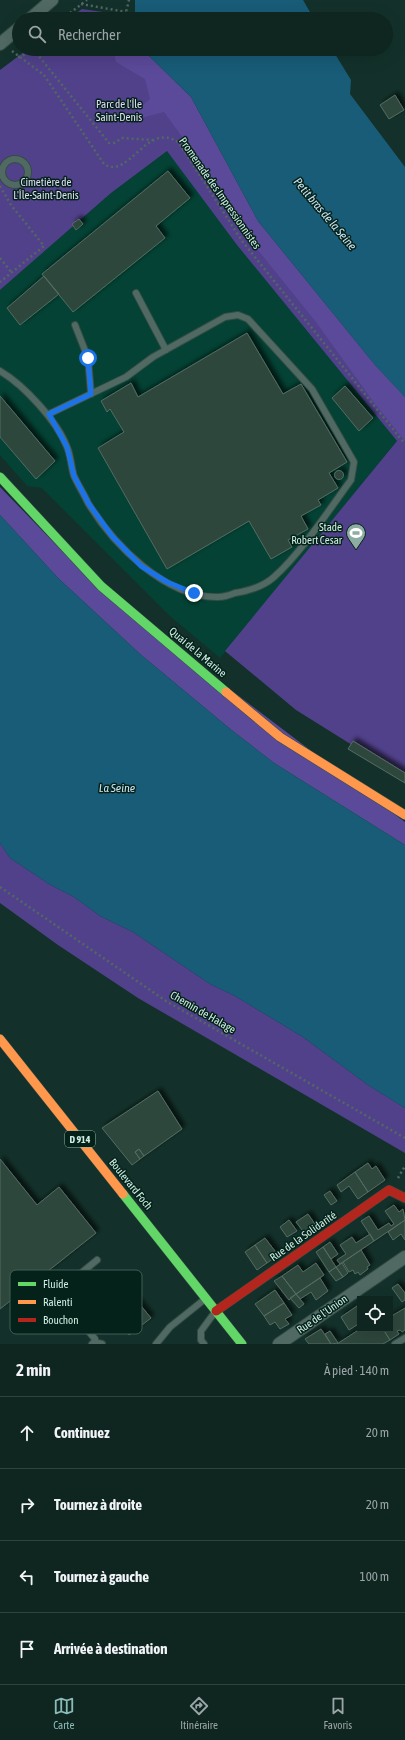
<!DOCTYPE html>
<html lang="fr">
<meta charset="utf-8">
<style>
body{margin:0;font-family:"Asap Condensed",sans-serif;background:#172d29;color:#f1f3f6}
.controls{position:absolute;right:12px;bottom:12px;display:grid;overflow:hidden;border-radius:0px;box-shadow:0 4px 16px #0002}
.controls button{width:36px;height:36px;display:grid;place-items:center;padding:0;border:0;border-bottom:1px solid #2e423e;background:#0e2520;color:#f1f3f6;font:20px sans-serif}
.stop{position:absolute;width:12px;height:12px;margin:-9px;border:3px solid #1a73e8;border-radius:50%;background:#fff}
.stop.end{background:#1a73e8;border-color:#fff;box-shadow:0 1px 4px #0008}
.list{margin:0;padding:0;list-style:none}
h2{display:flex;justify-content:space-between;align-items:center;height:52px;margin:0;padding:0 16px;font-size:17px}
h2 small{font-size:13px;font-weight:400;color:#9ba5a5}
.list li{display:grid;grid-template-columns:26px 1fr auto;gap:12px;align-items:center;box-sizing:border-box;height:72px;padding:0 16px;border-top:1px solid #2e423e}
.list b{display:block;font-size:15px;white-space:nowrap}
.list em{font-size:13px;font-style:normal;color:#9ba5a5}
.icon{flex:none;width:22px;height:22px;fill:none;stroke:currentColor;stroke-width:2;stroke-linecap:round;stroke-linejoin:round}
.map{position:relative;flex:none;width:405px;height:1344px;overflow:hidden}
.search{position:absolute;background:#0e2520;box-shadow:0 4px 16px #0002;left:12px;right:12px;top:12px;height:44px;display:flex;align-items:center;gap:10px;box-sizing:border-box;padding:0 14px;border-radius:22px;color:#9ba5a5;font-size:15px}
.sheet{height:340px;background:#0e2520}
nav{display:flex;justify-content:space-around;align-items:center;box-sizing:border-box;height:56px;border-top:1px solid #2e423e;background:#0e2520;font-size:11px;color:#9ba5a5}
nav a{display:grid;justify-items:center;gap:2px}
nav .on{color:#8bbbb9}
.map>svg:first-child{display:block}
.built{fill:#034234}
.green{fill:#51418b}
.forest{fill:#5b4a99}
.water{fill:#185c78}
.building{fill:#2f463c;stroke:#546c62;filter:url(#shadow)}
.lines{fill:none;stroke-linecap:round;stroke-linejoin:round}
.lane-casing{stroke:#354c45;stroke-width:8}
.street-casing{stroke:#354c45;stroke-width:14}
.fast-casing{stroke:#354c45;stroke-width:10}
.slow-casing{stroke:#354c45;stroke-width:10}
.jam-casing{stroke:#354c45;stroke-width:10}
.path{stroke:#526862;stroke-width:2.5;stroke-dasharray:2 3;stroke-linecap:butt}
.lane{stroke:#506a63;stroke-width:6}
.street{stroke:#506a63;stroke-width:12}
.fast{stroke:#63d668;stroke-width:9}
.slow{stroke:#ff974d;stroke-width:9}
.jam{stroke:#b3261e;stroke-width:9}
.route{stroke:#1a73e8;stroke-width:5}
.labels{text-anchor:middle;stroke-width:3;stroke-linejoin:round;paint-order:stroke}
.shield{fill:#05221a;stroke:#92b1a7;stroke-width:1}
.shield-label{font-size:10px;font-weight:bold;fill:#ceeee3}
.park-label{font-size:11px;fill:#e1ddf6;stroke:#05221a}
.street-label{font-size:11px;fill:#ceeee3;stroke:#05221a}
.poi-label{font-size:11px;fill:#ceeee3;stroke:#05221a;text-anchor:end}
.water-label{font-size:12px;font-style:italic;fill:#cae4f3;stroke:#05221a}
.key{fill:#05221a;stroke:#415f56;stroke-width:1}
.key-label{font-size:11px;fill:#ceeee3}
</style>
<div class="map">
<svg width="405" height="1344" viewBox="0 0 405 1344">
<defs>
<filter id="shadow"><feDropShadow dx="3.5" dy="-3.5" stdDeviation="2" flood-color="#0009"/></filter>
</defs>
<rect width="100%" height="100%" fill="#13312a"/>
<path class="built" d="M 167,151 L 397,441 L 220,658 L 171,617 L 42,488 L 27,486 L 0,455 L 0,290 L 111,193 Z"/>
<path class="green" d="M 82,9 L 117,14 L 123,19 L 68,19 Z
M 28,49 L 142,49 L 258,222 L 375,365 L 405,397 L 405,778 L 296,710 L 225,651 L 397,441 L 237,245 L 167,151 L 111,193 L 0,290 L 0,70 Z
M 0,843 L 10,858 L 49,884 L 74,897 L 100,916 L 133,932 L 210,984 L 235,996 L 303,1037 L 368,1085 L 405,1108 L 405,1153 L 138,998 L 58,945 L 0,903 Z"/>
<path class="forest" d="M 113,49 L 142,49 L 191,97 L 258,221 L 375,365 L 405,397 L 405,441 L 375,404 L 316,322 L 249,239 L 183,138 L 164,112 L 122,123 L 150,99 L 145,79 L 116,62 Z
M 0,487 L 103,593 L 405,822 L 405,845 L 274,763 L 229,728 L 140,654 L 58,578 L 0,515 Z"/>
<path class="water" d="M 135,0 L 303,0 L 314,19 L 135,19 Z
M 142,49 L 332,49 L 351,80 L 350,94 L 405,167 L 405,397 L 375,365 L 258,221 L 191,97 Z
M 0,515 L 58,578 L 140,654 L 229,728 L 274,763 L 405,845 L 405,1108 L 368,1085 L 303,1037 L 235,996 L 210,984 L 133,932 L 100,916 L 74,897 L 49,884 L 10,858 L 0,843 Z"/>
<path class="building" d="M 395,95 L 404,110 L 389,119 L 380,105 Z
M 168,171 L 190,198 L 156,226 L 165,238 L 73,312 L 42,274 Z
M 79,219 L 83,224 L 76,230 L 72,224 Z
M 44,276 L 59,294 L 20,325 L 7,308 Z
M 247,333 L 283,394 L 301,384 L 347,462 L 329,473 L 338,488 L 318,500 L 321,505 L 301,516 L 308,529 L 288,540 L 292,547 L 271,559 L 249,521 L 167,569 L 98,448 L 124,432 L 110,409 L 107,412 L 101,401 L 131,383 L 138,397 Z
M 345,386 L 373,418 L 359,431 L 332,398 Z
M 0,396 L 55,461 L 36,479 L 0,437 Z
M334.5 475a4.5 4.5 0 1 1 9 0a4.5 4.5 0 1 1-9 0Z
M 353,741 L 405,773 L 405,783 L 348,749 Z
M 158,1091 L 182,1129 L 144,1156 L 139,1149 L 135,1152 L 140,1159 L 132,1165 L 102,1128 Z
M 139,1149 L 144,1156 L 140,1159 L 135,1152 Z
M 0,1159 L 37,1205 L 59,1187 L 96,1233 L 0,1309 Z
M 368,1163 L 372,1169 L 376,1166 L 385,1180 L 368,1192 L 355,1172 Z
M 355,1172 L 368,1192 L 358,1199 L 349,1186 L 341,1192 L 337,1185 Z
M 330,1191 L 337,1201 L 331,1205 L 324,1195 Z
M 394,1205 L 399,1212 L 403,1209 L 405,1220 L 374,1241 L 361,1221 L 369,1216 L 378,1230 L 389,1223 L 391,1226 L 394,1224 L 385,1211 Z
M 308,1214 L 317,1227 L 306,1235 L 296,1222 Z
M 289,1220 L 297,1231 L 287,1237 L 280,1227 Z
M 405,1220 L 405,1240 L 401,1234 L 393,1240 L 388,1232 Z
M 370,1234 L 374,1241 L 340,1264 L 337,1260 L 346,1254 L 340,1245 L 352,1237 L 356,1243 Z
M 265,1238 L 278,1255 L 267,1263 L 255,1245 Z
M 330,1242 L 338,1254 L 331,1259 L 323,1247 Z
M 255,1245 L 267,1263 L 257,1270 L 245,1252 Z
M 323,1247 L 336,1267 L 329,1272 L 316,1252 Z
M 361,1250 L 370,1265 L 367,1267 L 368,1269 L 360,1275 L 358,1272 L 355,1274 L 353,1270 L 349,1272 L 343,1262 Z
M 316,1263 L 324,1275 L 296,1294 L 282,1276 L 298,1265 L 303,1272 Z
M 342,1263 L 348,1273 L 343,1277 L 336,1267 Z
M 336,1267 L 343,1277 L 336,1281 L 329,1272 Z
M 282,1276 L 296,1294 L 289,1300 L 274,1281 Z
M 320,1278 L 328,1291 L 316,1300 L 311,1292 L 300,1299 L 296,1294 Z
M 398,1284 L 405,1293 L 405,1300 L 402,1302 L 392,1288 Z
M 128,1290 L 151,1318 L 129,1335 L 107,1308 Z
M 275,1290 L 284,1303 L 264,1316 L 255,1304 Z
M 296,1294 L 304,1304 L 299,1308 L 290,1298 Z
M 284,1303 L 292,1315 L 285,1319 L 289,1324 L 280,1329 L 275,1322 L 270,1325 L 264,1316 Z
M 357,1306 L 360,1311 L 360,1323 L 349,1330 L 341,1317 Z
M 405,1308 L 405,1330 L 402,1332 L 400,1330 L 397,1331 L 399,1334 L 390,1340 L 383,1329 L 390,1329 L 390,1317 Z
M 321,1329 L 331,1344 L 309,1344 L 305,1339 Z
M 360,1329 L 383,1329 L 390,1340 L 383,1344 L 337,1344 Z
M 330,1331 L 338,1343 L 331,1344 L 325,1334 Z"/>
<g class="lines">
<defs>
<path id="lane" d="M2 172a13 13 0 1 1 26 0a13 13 0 1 1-26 0Z
M 136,293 L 166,350
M 75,325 L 88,358 L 91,394
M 0,371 C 24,385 57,421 67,447 C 71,456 71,467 74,476 C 78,485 84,494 88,503 C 113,544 165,598 218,597 C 223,597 230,595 235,593 C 248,591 264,586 274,577 C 302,552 328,511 351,480 L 354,462 L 312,389 L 248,319 L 238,315 L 225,317 L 153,357 L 126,377 L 49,414
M 94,1342 L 95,1339 L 57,1293 L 97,1260
M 92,1344 L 94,1342 L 102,1344
M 156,1344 L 170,1327 L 205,1299
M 204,1344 L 201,1340 L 201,1331 L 215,1312
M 395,1344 L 405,1338"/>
<path id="street" d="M 30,19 L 52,0
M 0,44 L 19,28
M 279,1344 L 405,1257"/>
<path id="fast" d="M 0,477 L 101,586 L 226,692
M 123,1194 L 242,1344"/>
<path id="slow" d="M 226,692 L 280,737 L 405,815
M 0,1039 L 123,1194"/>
<path id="jam" d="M 216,1311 L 389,1190 L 405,1198"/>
</defs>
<use href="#lane" class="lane-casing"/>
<use href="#street" class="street-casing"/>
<use href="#fast" class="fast-casing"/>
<use href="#slow" class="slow-casing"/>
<use href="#jam" class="jam-casing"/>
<path class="path" d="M 81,4 L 126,12
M 62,19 L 87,0
M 120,19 L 126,12 L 129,0
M 33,49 L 109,143 L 114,143 L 122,138 L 153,140
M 12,51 L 44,75 L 104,164 C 129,181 147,119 179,143 L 242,241 L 405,444
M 18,57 L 40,49
M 0,186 L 11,205 L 44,246 L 0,282
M 0,258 L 12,273
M 0,887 L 166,1001 L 405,1138
M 398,1178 L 405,1166"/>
<use href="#lane" class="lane"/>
<use href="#street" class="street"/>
<use href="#fast" class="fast"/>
<use href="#slow" class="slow"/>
<use href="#jam" class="jam"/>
</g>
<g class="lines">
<path class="route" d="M 88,358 L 91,394 L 49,414 L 67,447 L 74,476 L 89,504 L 112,536 L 141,566 L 167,582 L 194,593"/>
</g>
<defs>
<symbol id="stadium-pin" viewBox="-11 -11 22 30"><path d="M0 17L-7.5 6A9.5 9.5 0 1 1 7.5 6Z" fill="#8daca2" stroke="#05221a"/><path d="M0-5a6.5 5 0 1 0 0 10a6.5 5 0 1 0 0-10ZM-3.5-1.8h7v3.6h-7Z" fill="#fff"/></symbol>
</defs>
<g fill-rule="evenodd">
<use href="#stadium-pin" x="345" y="522" width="22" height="30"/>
</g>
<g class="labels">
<rect class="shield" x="65" y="1131" width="30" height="16" rx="3"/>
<g class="shield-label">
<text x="80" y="1143">D 914</text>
</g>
<g class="park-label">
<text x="119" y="108">Parc de l'Île<tspan x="119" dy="13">Saint-Denis</tspan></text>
<text x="46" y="186">Cimetière de<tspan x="46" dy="13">L'Île-Saint-Denis</tspan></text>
</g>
<g class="street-label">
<text transform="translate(220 193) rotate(55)" y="4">Promenade des Impressionnistes</text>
<text transform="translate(198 652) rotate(40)" y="4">Quai de la Marine</text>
<text transform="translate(203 1012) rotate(30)" y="4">Chemin de Halage</text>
<text transform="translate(131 1184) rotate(51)" y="4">Boulevard Foch</text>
<text transform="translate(303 1236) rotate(-35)" y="4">Rue de la Solidarité</text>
<text transform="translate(322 1314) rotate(-35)" y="4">Rue de l'Union</text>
</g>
<g class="poi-label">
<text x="342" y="531">Stade<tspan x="342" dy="13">Robert Cesar</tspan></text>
</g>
<g class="water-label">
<text transform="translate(325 214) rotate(50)" y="4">Petit bras de la Seine</text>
<text x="117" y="792">La Seine</text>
</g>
</g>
<rect x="10" y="1270" width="132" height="64" rx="6" class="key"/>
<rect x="18" y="1282" width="18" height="4" fill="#63d668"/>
<rect x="18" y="1300" width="18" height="4" fill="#ff974d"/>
<rect x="18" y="1318" width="18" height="4" fill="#b3261e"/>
<g class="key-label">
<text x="43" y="1288">Fluide</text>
<text x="43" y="1306">Ralenti</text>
<text x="43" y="1324">Bouchon</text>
</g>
</svg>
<div class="controls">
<button><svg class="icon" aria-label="locate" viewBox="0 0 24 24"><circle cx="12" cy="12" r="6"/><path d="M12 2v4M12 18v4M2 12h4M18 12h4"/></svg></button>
</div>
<div class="stop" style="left:88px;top:358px"></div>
<div class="stop end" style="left:194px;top:593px"></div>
<div class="search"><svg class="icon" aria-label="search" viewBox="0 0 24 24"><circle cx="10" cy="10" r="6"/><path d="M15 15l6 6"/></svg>Rechercher</div>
</div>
<section class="sheet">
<h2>2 min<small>À pied · 140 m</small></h2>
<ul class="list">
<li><svg class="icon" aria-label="ahead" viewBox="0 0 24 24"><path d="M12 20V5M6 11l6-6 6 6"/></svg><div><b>Continuez</b></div><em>20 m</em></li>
<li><svg class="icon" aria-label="right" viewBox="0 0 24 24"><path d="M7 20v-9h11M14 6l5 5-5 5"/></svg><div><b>Tournez à droite</b></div><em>20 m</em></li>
<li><svg class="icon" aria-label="left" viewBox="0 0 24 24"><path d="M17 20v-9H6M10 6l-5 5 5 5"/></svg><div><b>Tournez à gauche</b></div><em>100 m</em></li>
<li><svg class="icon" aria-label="arrive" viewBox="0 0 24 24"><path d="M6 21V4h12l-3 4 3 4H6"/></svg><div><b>Arrivée à destination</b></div></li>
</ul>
</section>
<nav>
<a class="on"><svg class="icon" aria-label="map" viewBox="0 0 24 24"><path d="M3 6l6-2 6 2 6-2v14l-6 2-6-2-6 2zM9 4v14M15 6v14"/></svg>Carte</a>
<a><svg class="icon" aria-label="directions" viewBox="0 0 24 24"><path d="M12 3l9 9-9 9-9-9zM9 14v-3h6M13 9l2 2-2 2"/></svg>Itinéraire</a>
<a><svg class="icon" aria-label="saved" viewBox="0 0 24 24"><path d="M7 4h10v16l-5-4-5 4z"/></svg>Favoris</a>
</nav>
